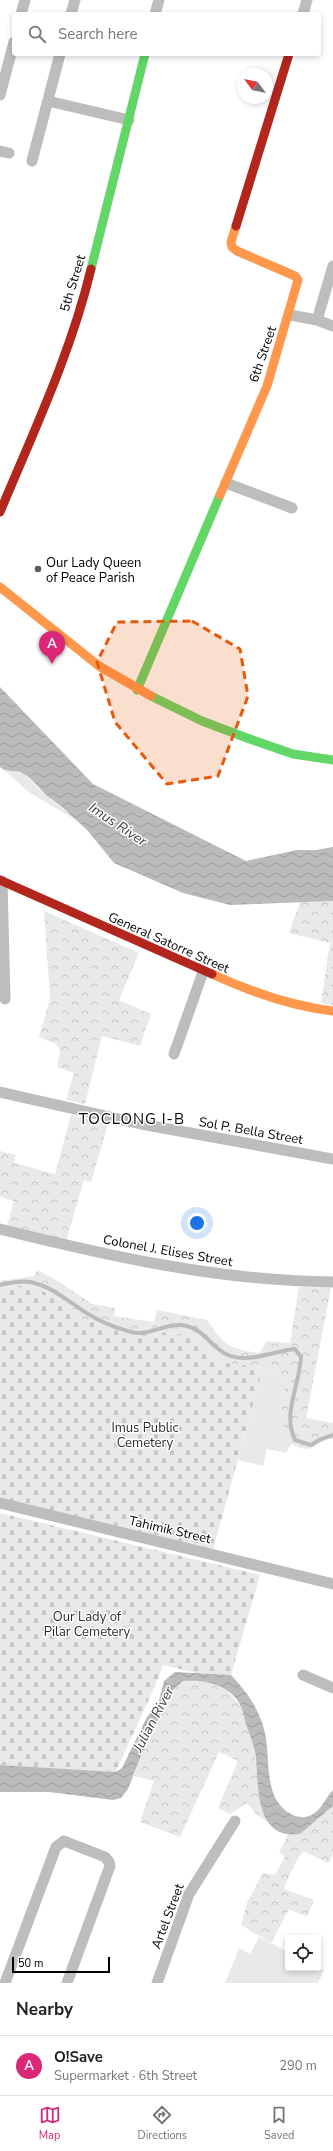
<!DOCTYPE html>
<meta charset="utf-8">
<style>
body{margin:0;font-family:"Nunito Sans",sans-serif;background:#f6f6f6;color:#222}
.controls{position:absolute;right:12px;bottom:12px;display:grid;overflow:hidden;border-radius:4px;box-shadow:0 2px 6px #0003}
.controls button{width:36px;height:36px;display:grid;place-items:center;padding:0;border:0;border-bottom:1px solid #e0e0e0;background:#fff;color:#222;font:20px sans-serif}
.compass{position:absolute;left:237px;top:68px;width:36px;height:36px;border-radius:50%;background:#fff;box-shadow:0 2px 6px #0003;rotate:302deg}
.scale{position:absolute;left:12px;bottom:10px;width:98px;box-sizing:border-box;padding-left:4px;border:2px solid #000;border-top:0;font-size:11px;line-height:14px;white-space:nowrap;color:#000;-webkit-text-stroke:3px #fff;paint-order:stroke}
.you{position:absolute;left:197px;top:1223px;width:14px;height:14px;margin:-10px;border:3px solid #fff;border-radius:50%;background:#1a73e8;box-shadow:0 0 0 6px #1a73e833}
.badge{display:grid;place-items:center;width:26px;height:26px;border-radius:50%;background:#db2777;color:#fff;font-size:13px;font-weight:700}
.pin{position:absolute;translate:-50% -33px;filter:drop-shadow(0 1px 2px #0008)}
.pin::after{content:'';position:absolute;top:21px;width:14px;height:12px;background:inherit;clip-path:polygon(0 0,100% 0,50% 100%)}
.list{margin:0;padding:0;list-style:none}
h2{display:flex;justify-content:space-between;align-items:center;height:52px;margin:0;padding:0 16px;font-size:17px}
h2 small{font-size:13px;font-weight:400;color:#767676}
.list li{display:grid;grid-template-columns:26px 1fr auto;gap:12px;align-items:center;box-sizing:border-box;height:60px;padding:0 16px;border-top:1px solid #e0e0e0}
.list b{display:block;font-size:15px;white-space:nowrap}
.list p{margin:0;font-size:13px;white-space:nowrap;color:#767676}
.list em{font-size:13px;font-style:normal;color:#767676}
.icon{flex:none;width:22px;height:22px;fill:none;stroke:currentColor;stroke-width:2;stroke-linecap:round;stroke-linejoin:round}
.map{position:relative;flex:none;width:333px;height:1983px;overflow:hidden}
.search{position:absolute;background:#fff;box-shadow:0 2px 6px #0003;left:12px;right:12px;top:12px;height:44px;display:flex;align-items:center;gap:10px;box-sizing:border-box;padding:0 14px;border-radius:4px;color:#767676;font-size:15px}
.sheet{height:112px;background:#fff}
nav{display:flex;justify-content:space-around;align-items:center;box-sizing:border-box;height:56px;border-top:1px solid #e0e0e0;background:#fff;font-size:11px;color:#767676}
nav a{display:grid;justify-items:center;gap:2px}
nav .on{color:#db2777}
.map>svg:first-child{display:block}
.grass{fill:#e9e9e9}
.forest{fill:url(#forest-crowns)}
.cemetery{fill:url(#cemetery-stones)}
.water{fill:url(#water-waves)}
.lines{fill:none;stroke-linecap:round;stroke-linejoin:round}
.stream{stroke:#bbb;stroke-width:4}
.street{stroke:#bdbdbd;stroke-width:11}
.fast{stroke:#63d668;stroke-width:9}
.slow{stroke:#ff974d;stroke-width:9}
.jam{stroke:#b3261e;stroke-width:9}
.marked{fill:#e8590c;fill-opacity:0.2;stroke:#e8590c;stroke-width:3;stroke-dasharray:8 5;stroke-linejoin:round}
.poi-dot{fill:#595959;stroke:#fff;stroke-width:1.5}
.labels{text-anchor:middle;stroke-width:3;stroke-linejoin:round;paint-order:stroke}
.street-label{font-size:13px;fill:#000;stroke:#fff}
.poi-label{font-size:13px;fill:#000;stroke:#fff;text-anchor:start}
.park-label{font-size:13px;fill:#2e2e2e;stroke:#fff}
.water-label{font-size:14px;font-style:italic;fill:#3f3f3f;stroke:#fff}
.quarter-label{font-size:15px;letter-spacing:1px;fill:#000;stroke:#fff}
</style>
<div class="map">
<svg width="333" height="1983" viewBox="0 0 333 1983">
<defs>
<pattern id="forest-crowns" width="20" height="18" patternUnits="userSpaceOnUse"><rect width="20" height="18" fill="#e9e9e9"/><path d="M2 6a3 3 0 1 1 6 0M12 15a3 3 0 1 1 6 0" fill="none" stroke="#c6c6c6"/></pattern>
<pattern id="cemetery-stones" width="16" height="16" patternUnits="userSpaceOnUse"><rect width="16" height="16" fill="#e9e9e9"/><path d="M2 7V4a2 2 0 0 1 4 0v3zM10 15v-3a2 2 0 0 1 4 0v3z" fill="#c6c6c6"/></pattern>
<pattern id="water-waves" width="16" height="10" patternUnits="userSpaceOnUse"><rect width="16" height="10" fill="#bbb"/><path d="M0 5q4-4 8 0t8 0" fill="none" stroke="#9f9f9f"/></pattern>
</defs>
<rect width="100%" height="100%" fill="#fff"/>
<path class="grass" d="M 4,770 C 34,773 27,780 47,796 C 57,805 68,812 78,821 L 30,793 Z
M 263,1368 L 279,1373 L 286,1384 C 276,1410 280,1419 291,1444 L 286,1453 L 267,1449 L 263,1466 L 238,1460 Z
M 259,1937 L 288,1952 L 288,1968 L 318,1967 L 324,1970 L 318,1983 L 225,1983 L 239,1948 L 250,1954 Z"/>
<path class="forest" d="M 333,901 L 333,1005 L 321,1003 L 330,943 L 289,933 L 300,902 Z
M 44,911 L 139,953 L 119,1000 L 151,1014 L 140,1046 L 102,1036 L 85,1104 L 66,1100 L 74,1073 L 57,1067 L 60,1050 L 56,1044 L 39,1037 L 50,998 Z
M 71,1115 L 108,1124 L 91,1182 L 84,1180 L 66,1241 L 7,1226 L 14,1201 L 0,1197 L 0,1151 L 16,1155 L 14,1163 L 55,1174 Z
M 37,1270 L 58,1281 L 92,1304 L 115,1308 L 114,1316 L 154,1322 L 157,1310 L 207,1320 C 225,1346 227,1348 259,1353 L 267,1341 L 290,1343 L 299,1287 L 331,1288 L 306,1418 L 333,1423 L 333,1439 L 326,1438 C 312,1450 307,1452 291,1444 C 280,1419 276,1411 286,1384 L 279,1373 L 263,1368 L 218,1362 L 201,1341 L 188,1335 L 160,1332 L 139,1338 L 82,1318 L 57,1297 L 27,1285 L 0,1288 L 0,1281 L 34,1276 Z
M 193,1680 L 206,1682 L 227,1690 L 242,1708 L 253,1740 L 262,1808 L 268,1822 L 256,1814 L 247,1803 L 230,1814 L 218,1808 L 238,1761 L 219,1752 L 180,1837 L 140,1822 L 154,1781 L 134,1776 C 143,1746 160,1700 183,1681 Z
M 333,1806 L 333,1855 L 328,1863 L 303,1851 L 294,1865 L 284,1889 L 314,1900 L 307,1917 L 289,1909 L 271,1943 L 241,1925 L 247,1903 L 263,1873 L 275,1875 L 285,1856 L 279,1853 L 288,1834 L 300,1834 Z"/>
<path class="cemetery" d="M 27,1285 L 57,1297 L 82,1318 L 139,1338 L 160,1332 L 188,1335 L 201,1341 L 218,1362 L 263,1368 L 213,1550 L 0,1499 L 0,1288 Z
M 0,1513 L 260,1575 L 231,1675 L 197,1673 L 163,1665 C 150,1702 131,1735 116,1772 L 0,1765 Z"/>
<path class="water" d="M 0,687 L 93,784 L 246,861 L 297,850 L 316,850 L 333,847 L 333,901 L 230,905 L 183,893 L 114,863 L 87,830 L 62,807 L 46,795 L 29,777 L 20,772 L 4,770 L 0,767 Z
M 175,1672 L 231,1675 C 246,1691 258,1707 264,1729 C 272,1757 261,1800 293,1815 C 299,1818 307,1818 313,1814 C 322,1809 326,1797 333,1790 L 333,1806 L 300,1834 C 294,1834 287,1835 282,1833 C 256,1824 258,1781 256,1759 C 255,1746 250,1736 246,1724 C 244,1719 244,1714 242,1709 C 234,1686 206,1679 183,1681 L 171,1692 L 164,1705 L 140,1758 L 128,1789 L 121,1798 L 113,1800 L 49,1792 L 0,1792 L 0,1765 L 116,1772 L 122,1768 L 147,1717 L 158,1704 L 164,1681 Z"/>
<g class="lines">
<path class="stream" d="M 0,1285 C 9,1283 20,1280 30,1282 C 52,1286 70,1303 88,1314 C 101,1322 116,1328 131,1332 C 149,1337 168,1321 187,1326 C 202,1330 210,1343 221,1351 C 242,1367 272,1351 295,1349 L 301,1357 C 300,1384 282,1414 295,1440 L 311,1445 L 319,1440 L 333,1435"/>
<path class="street" d="M 21,14 L 25,0
M 71,14 L 75,0
M 155,14 L 159,0
M 303,14 L 307,0
M 0,95 L 14,42
M 48,101 L 129,120
M 0,151 L 9,153
M 32,161 L 60,54
M 290,315 L 317,320 L 333,266
M 317,320 L 333,326
M 226,483 L 292,508
M 2,881 L 5,999
M 174,1054 L 203,972
M 0,1092 L 141,1124 L 333,1159
M 0,1229 C 109,1256 220,1281 333,1282
M 0,1503 L 333,1584
M 303,1675 L 333,1688
M 5,1983 L 56,1847 L 64,1841 L 105,1857 L 109,1862 L 110,1866 L 67,1983
M 157,1983 L 189,1894 L 235,1821"/>
<path class="fast" d="M 91,269 L 145,54
M 137,690 L 220,495
M 151,696 L 202,721 L 247,738 L 293,754 L 333,760"/>
<path class="slow" d="M 220,495 L 267,386 L 298,280 L 295,276 L 237,251 L 232,247 L 231,242 L 236,226
M 0,587 L 99,666 L 151,696
M 212,974 C 251,992 290,1006 333,1011"/>
<path class="jam" d="M 236,226 L 289,54
M 0,512 C 33,433 71,353 91,269
M 0,880 L 212,974"/>
</g>
<path class="marked" d="M 192,621 L 240,649 L 248,696 L 218,776 L 167,784 L 115,722 L 97,662 L 117,622 Z"/>
<circle class="poi-dot" cx="38" cy="569" r="4"/>
<g class="labels">
<g class="street-label">
<text transform="translate(72 283) rotate(-73)" y="5">5th Street</text>
<text transform="translate(262 354) rotate(-71)" y="5">6th Street</text>
<text transform="translate(169 942) rotate(24)" y="5">General Satorre Street</text>
<text transform="translate(251 1130) rotate(10)" y="5">Sol P. Bella Street</text>
<text transform="translate(168 1250) rotate(10)" y="5">Colonel J. Elises Street</text>
<text transform="translate(170 1529) rotate(13)" y="5">Tahimik Street</text>
<text transform="translate(167 1916) rotate(-69)" y="5">Artel Street</text>
</g>
<g class="poi-label">
<text x="46" y="567">Our Lady Queen<tspan x="46" dy="15">of Peace Parish</tspan></text>
</g>
<g class="park-label">
<text x="145" y="1432">Imus Public<tspan x="145" dy="15">Cemetery</tspan></text>
<text x="87" y="1621">Our Lady of<tspan x="87" dy="15">Pilar Cemetery</tspan></text>
</g>
<g class="water-label">
<text transform="translate(118 824) rotate(34)" y="5">Imus River</text>
<text transform="translate(153 1719) rotate(-62)" y="5">Julian River</text>
</g>
<g class="quarter-label">
<text x="132" y="1124">TOCLONG I-B</text>
</g>
</g>
</svg>
<div class="controls">
<button><svg class="icon" aria-label="locate" viewBox="0 0 24 24"><circle cx="12" cy="12" r="6"/><path d="M12 2v4M12 18v4M2 12h4M18 12h4"/></svg></button>
</div>
<svg class="compass" viewBox="-18 -18 36 36"><path d="M0-13l5 13h-10z" fill="#e53935"/><path d="M0 13l5-13h-10z" fill="#767676"/></svg>
<div class="scale">50 m</div>
<div class="you"></div>
<div class="pin badge" style="left:52px;top:664px">A</div>
<div class="search"><svg class="icon" aria-label="search" viewBox="0 0 24 24"><circle cx="10" cy="10" r="6"/><path d="M15 15l6 6"/></svg>Search here</div>
</div>
<section class="sheet">
<h2>Nearby<small></small></h2>
<ul class="list">
<li><span class="badge">A</span><div><b>O!Save</b><p>Supermarket · 6th Street</p></div><em>290 m</em></li>
</ul>
</section>
<nav>
<a class="on"><svg class="icon" aria-label="map" viewBox="0 0 24 24"><path d="M3 6l6-2 6 2 6-2v14l-6 2-6-2-6 2zM9 4v14M15 6v14"/></svg>Map</a>
<a><svg class="icon" aria-label="directions" viewBox="0 0 24 24"><path d="M12 3l9 9-9 9-9-9zM9 14v-3h6M13 9l2 2-2 2"/></svg>Directions</a>
<a><svg class="icon" aria-label="saved" viewBox="0 0 24 24"><path d="M7 4h10v16l-5-4-5 4z"/></svg>Saved</a>
</nav>
